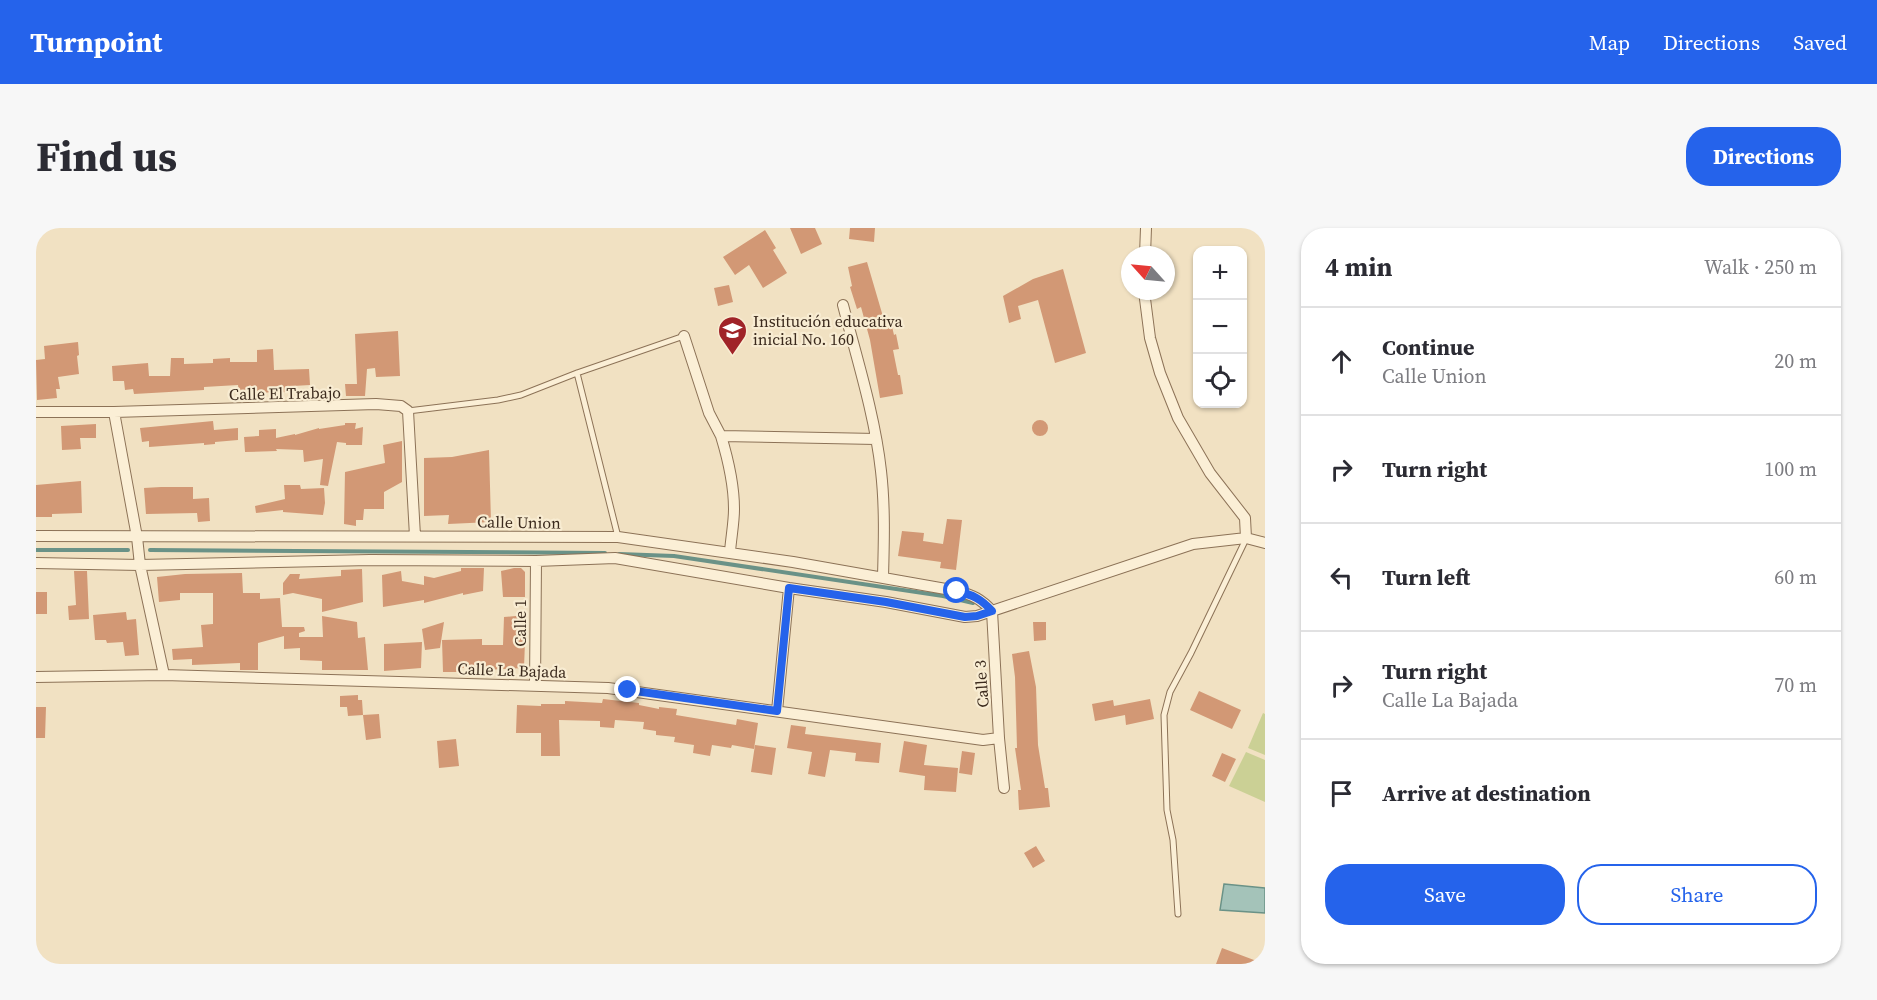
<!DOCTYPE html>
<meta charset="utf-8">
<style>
body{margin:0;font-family:"Source Serif 4",serif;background:#f7f7f7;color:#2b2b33}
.controls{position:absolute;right:18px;top:18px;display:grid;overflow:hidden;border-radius:12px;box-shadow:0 2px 4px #0004}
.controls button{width:54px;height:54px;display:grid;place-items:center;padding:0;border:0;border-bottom:2px solid #e1e1e2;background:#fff;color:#2b2b33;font:30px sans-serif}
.compass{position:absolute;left:1085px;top:18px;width:54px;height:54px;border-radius:50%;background:#fff;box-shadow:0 2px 4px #0004;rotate:297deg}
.stop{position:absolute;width:18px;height:18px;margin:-14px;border:4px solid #2563eb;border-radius:50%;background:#fff}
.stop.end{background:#2563eb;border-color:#fff;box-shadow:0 2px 6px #0008}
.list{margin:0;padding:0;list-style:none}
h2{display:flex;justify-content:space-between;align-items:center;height:78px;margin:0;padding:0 24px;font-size:26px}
h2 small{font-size:20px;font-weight:400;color:#7c7c81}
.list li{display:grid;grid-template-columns:39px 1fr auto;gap:18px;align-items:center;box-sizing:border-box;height:108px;padding:0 24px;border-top:2px solid #e1e1e2}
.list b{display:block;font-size:22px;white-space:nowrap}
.list p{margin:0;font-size:20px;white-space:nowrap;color:#7c7c81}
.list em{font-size:20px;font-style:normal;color:#7c7c81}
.actions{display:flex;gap:12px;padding:18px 24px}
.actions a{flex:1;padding:14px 0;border:2px solid #2563eb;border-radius:24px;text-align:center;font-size:21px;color:#2563eb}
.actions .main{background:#2563eb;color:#fff}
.icon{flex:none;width:33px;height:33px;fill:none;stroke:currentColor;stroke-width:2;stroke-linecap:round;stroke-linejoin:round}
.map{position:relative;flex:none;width:1229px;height:736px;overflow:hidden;border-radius:24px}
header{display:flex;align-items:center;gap:36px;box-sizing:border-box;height:84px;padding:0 30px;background:#2563eb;color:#fff}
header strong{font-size:28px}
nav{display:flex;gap:33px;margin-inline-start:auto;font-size:21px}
.intro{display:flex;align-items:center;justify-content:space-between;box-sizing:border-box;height:144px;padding:0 36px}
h1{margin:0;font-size:42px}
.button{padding:15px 27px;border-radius:24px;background:#2563eb;color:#fff;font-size:21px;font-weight:700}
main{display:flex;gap:36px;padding:0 36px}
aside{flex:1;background:#fff;border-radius:24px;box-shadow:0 2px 4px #0004}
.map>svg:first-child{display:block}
.green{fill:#cbd095}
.water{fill:#a4c3b9;stroke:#6a9287;stroke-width:1.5}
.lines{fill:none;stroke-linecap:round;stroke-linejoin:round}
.stream{stroke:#6a9287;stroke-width:4}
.building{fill:#d29875}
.lane-casing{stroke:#8c7257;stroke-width:7}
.street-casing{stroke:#8c7257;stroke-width:12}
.lane{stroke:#fbefd6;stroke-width:5}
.street{stroke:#fbefd6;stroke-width:10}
.route{stroke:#2563eb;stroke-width:8}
.labels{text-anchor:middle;stroke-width:4.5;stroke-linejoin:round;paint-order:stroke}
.poi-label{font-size:16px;fill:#3b2a1d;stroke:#f8ecd2;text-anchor:start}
.street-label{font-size:16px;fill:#3b2a1d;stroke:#f8ecd2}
</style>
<header>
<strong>Turnpoint</strong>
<nav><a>Map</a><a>Directions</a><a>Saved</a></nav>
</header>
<div class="intro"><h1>Find us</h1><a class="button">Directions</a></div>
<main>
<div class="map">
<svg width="1229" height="736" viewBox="0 0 1229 736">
<rect width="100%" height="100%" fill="#f1e1c2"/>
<path class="green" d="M 1227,485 L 1229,486 L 1229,527 L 1212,520 Z
M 1210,524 L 1229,532 L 1229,574 L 1193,558 Z"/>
<path class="water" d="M 1188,656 L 1229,660 L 1229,685 L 1184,682 Z"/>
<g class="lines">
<path class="stream" d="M 0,322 L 92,322
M 114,322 L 569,325
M 583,326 L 638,328 L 907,368 L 937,375"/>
</g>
<path class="building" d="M 754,0 L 779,0 L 786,16 L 765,26 Z
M 814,0 L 839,0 L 838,14 L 813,11 Z
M 729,2 L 740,20 L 737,22 L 751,45 L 727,60 L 713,37 L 699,47 L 687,29 Z
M 831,34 L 848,92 L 854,90 L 858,107 L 860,106 L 863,121 L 857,122 L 862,147 L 864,147 L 867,166 L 844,170 L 834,112 L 825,79 L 821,81 L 814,59 L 816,58 L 812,39 Z
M 1027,41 L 1050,125 L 1019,135 L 1002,72 L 982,78 L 985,91 L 973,95 L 967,68 L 997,51 Z
M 693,57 L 697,74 L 682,78 L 678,60 Z
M 362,103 L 364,148 L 340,149 L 339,140 L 331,141 L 329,168 L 310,168 L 309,156 L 321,156 L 319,106 Z
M 42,114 L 43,127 L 41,128 L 43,146 L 22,149 L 24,161 L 20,161 L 21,170 L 1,172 L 0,132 L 9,131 L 8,118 Z
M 237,121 L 238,142 L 273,141 L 274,157 L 257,158 L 257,164 L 203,165 L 202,157 L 168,159 L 168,162 L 98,166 L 97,161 L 89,162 L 88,153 L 77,153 L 76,138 L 112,135 L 113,148 L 134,148 L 135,130 L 148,130 L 148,136 L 177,135 L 177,131 L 194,130 L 194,134 L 221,134 L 221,122 Z
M996 200a8 8 0 1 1 16 0a8 8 0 1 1-16 0Z
M 177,193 L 178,202 L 202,200 L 202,212 L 179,214 L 179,216 L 168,217 L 168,215 L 113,219 L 113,213 L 106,214 L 104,200 Z
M 309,195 L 320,195 L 319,201 L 327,199 L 326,217 L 310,217 L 310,215 L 301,214 L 292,258 L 284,257 L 287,231 L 268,234 L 267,222 L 240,221 L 241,223 L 209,224 L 208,209 L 223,208 L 223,202 L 240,201 L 240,210 L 259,206 L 259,207 L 283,200 L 283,201 L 309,197 Z
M 60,196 L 60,210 L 44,210 L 45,221 L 26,222 L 25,198 Z
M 366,213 L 366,254 L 348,264 L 348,281 L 328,281 L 327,292 L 320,292 L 320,298 L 308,296 L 309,244 L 349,235 L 347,217 Z
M 453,222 L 455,294 L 412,296 L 413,287 L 388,288 L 388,230 L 416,229 Z
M 45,253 L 46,285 L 16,286 L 16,289 L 0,289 L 0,257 Z
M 248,257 L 264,257 L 265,261 L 288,260 L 289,275 L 287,287 L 247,284 L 247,282 L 220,285 L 219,278 L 249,271 Z
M 125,259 L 157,259 L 157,271 L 173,270 L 174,293 L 162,294 L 161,285 L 110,286 L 108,260 Z
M 911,291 L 926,292 L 920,342 L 904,340 L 905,334 L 862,328 L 866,303 L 888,305 L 887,313 L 907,316 Z
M 425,340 L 448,340 L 447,363 L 427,367 L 427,365 L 388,375 L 388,372 L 347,379 L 346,347 L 365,343 L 366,353 L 388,357 L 388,348 L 398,350 L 425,343 Z
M 478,340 L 485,340 L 489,344 L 489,369 L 467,369 L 465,343 Z
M 326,341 L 327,374 L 286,384 L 286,371 L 257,365 L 247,367 L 247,355 L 254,346 L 264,346 L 263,351 L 305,348 L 305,342 Z
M 38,343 L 51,343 L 53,391 L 33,392 L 32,378 L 40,377 Z
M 206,345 L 207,365 L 224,365 L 224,371 L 244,370 L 246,399 L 268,399 L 269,403 L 263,405 L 263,409 L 287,409 L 286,388 L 321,394 L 322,410 L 329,409 L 332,442 L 286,442 L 286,433 L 264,432 L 264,420 L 248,421 L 248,408 L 222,415 L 222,442 L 204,442 L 204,435 L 156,437 L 156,431 L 137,432 L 136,421 L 167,419 L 165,397 L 177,396 L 177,365 L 144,365 L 144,372 L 123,374 L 121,349 L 149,346 Z
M 0,364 L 11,364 L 11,386 L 0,386 Z
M 90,384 L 91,392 L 100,391 L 103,427 L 89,428 L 87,414 L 71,415 L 70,412 L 59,412 L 57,387 Z
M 490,387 L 488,440 L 447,442 L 447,439 L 424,440 L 425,444 L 407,444 L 406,412 L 446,411 L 446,417 L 467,417 L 468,389 Z
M 408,394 L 404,420 L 389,422 L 386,401 Z
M 997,394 L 1010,394 L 1010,412 L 998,413 Z
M 386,414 L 385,440 L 348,443 L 348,416 Z
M 993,423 L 1000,459 L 1002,517 L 1009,560 L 1012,560 L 1014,579 L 983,582 L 982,562 L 985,562 L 979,520 L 981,520 L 979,449 L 976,426 Z
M 1163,463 L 1205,482 L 1196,501 L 1154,482 Z
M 322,467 L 322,472 L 326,472 L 327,487 L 312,488 L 311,479 L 304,479 L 304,468 Z
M 567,471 L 603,475 L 603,477 L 623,481 L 623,479 L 641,481 L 640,487 L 700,497 L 701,491 L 722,495 L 718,521 L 696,517 L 695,520 L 676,517 L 674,528 L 657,525 L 658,517 L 638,514 L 639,509 L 620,507 L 620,503 L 607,501 L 608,494 L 579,492 L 578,500 L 564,499 L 564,493 L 523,492 L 524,528 L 505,528 L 505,505 L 480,505 L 481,477 L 505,478 L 505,476 L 529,476 L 529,473 L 566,475 Z
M 1114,471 L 1118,491 L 1090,497 L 1089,487 L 1059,493 L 1056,476 L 1077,472 L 1078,478 Z
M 0,479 L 10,479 L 9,510 L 0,510 Z
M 343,486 L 345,510 L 330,512 L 327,487 Z
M 755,497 L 770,499 L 769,506 L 845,515 L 843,535 L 819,533 L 820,525 L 794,522 L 789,549 L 772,546 L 776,524 L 751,520 Z
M 420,511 L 423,538 L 403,540 L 401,513 Z
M 868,513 L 891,517 L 888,537 L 922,540 L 920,564 L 888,562 L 889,548 L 863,544 Z
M 719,517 L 740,520 L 736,547 L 715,544 Z
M 926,523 L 939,525 L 936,547 L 923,545 Z
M 1186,525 L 1200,531 L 1189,554 L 1176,548 Z
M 1000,618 L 1009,633 L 997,640 L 988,625 Z
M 1186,720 L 1226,735 L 1226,736 L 1180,736 Z"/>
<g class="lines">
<defs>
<path id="lane" d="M 541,145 L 582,309
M 372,183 L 462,172 L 485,167 L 541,145 L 648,108
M 1142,686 L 1137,612 L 1131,582 L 1128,487 L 1134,464 L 1155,425 L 1210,311"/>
<path id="street" d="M 1109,27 L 1110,0
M 1108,63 L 1114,110 L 1124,145 L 1142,190 L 1174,245 L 1209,290 L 1210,310
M 807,77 C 821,131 839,188 845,243 C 849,278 848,314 847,349
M 648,108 L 673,185 L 685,208 L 840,211
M 0,184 L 78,184 L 340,176 L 365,178 L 372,183 L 379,308
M 78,184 L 101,309 L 104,337 L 128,447
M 685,208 C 692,231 698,257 698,281 C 698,295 695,310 694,324
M 0,308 L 582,309 L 757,334 L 921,363 C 937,367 945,371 956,383
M 0,335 L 104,337 L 334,332 L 500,333 L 579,330 L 753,360 L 850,374 L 929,389 L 941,388 L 1157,316 L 1210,310 L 1229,315
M 0,449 L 128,447 L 572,460 L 947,512 L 963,510 L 956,383
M 499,458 L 500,333
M 741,483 L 753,360
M 963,510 L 968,560"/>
</defs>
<use href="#lane" class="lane-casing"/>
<use href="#street" class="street-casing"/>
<use href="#lane" class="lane"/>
<use href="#street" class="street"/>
</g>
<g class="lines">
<path class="route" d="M 592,462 L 741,483 L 753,360 L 850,374 L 929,389 L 941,388 L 956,383 C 945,371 937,367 921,363"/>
</g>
<defs>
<symbol id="school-pin" viewBox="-11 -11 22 30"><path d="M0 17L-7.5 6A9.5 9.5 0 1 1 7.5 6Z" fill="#a02328" stroke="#f8ecd2"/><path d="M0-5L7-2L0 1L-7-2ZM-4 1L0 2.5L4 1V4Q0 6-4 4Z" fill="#fff"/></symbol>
</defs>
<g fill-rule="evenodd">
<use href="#school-pin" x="680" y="86" width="33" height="45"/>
</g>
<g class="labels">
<g class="poi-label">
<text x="717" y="99">Institución educativa<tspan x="717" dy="18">inicial No. 160</tspan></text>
</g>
<g class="street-label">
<text transform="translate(249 165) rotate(-1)" y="6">Calle El Trabajo</text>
<text transform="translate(483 294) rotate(1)" y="6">Calle Union</text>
<text transform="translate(484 395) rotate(-90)" y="6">Calle 1</text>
<text transform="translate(476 442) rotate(2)" y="6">Calle La Bajada</text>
<text transform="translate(945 456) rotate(-94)" y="6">Calle 3</text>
</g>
</g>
</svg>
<div class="controls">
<button>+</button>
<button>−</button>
<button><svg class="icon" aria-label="locate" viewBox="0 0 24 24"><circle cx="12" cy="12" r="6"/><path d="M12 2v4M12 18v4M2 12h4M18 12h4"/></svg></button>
</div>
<svg class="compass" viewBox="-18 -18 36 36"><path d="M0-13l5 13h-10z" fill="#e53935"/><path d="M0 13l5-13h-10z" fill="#7c7c81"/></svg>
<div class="stop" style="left:921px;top:363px"></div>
<div class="stop end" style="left:592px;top:462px"></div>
</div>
<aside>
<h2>4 min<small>Walk · 250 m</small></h2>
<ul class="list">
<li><svg class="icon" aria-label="ahead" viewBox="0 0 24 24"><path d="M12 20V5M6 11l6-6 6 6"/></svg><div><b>Continue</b><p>Calle Union</p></div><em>20 m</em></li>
<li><svg class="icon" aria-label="right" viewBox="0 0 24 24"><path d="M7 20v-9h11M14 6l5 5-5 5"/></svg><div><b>Turn right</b></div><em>100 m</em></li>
<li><svg class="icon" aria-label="left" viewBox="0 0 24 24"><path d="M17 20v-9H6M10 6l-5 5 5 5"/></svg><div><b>Turn left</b></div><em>60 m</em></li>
<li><svg class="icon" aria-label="right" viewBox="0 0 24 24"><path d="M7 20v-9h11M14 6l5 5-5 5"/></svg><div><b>Turn right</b><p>Calle La Bajada</p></div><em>70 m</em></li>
<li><svg class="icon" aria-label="arrive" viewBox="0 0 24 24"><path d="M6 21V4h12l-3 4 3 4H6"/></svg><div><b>Arrive at destination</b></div></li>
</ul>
<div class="actions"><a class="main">Save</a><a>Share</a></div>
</aside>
</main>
